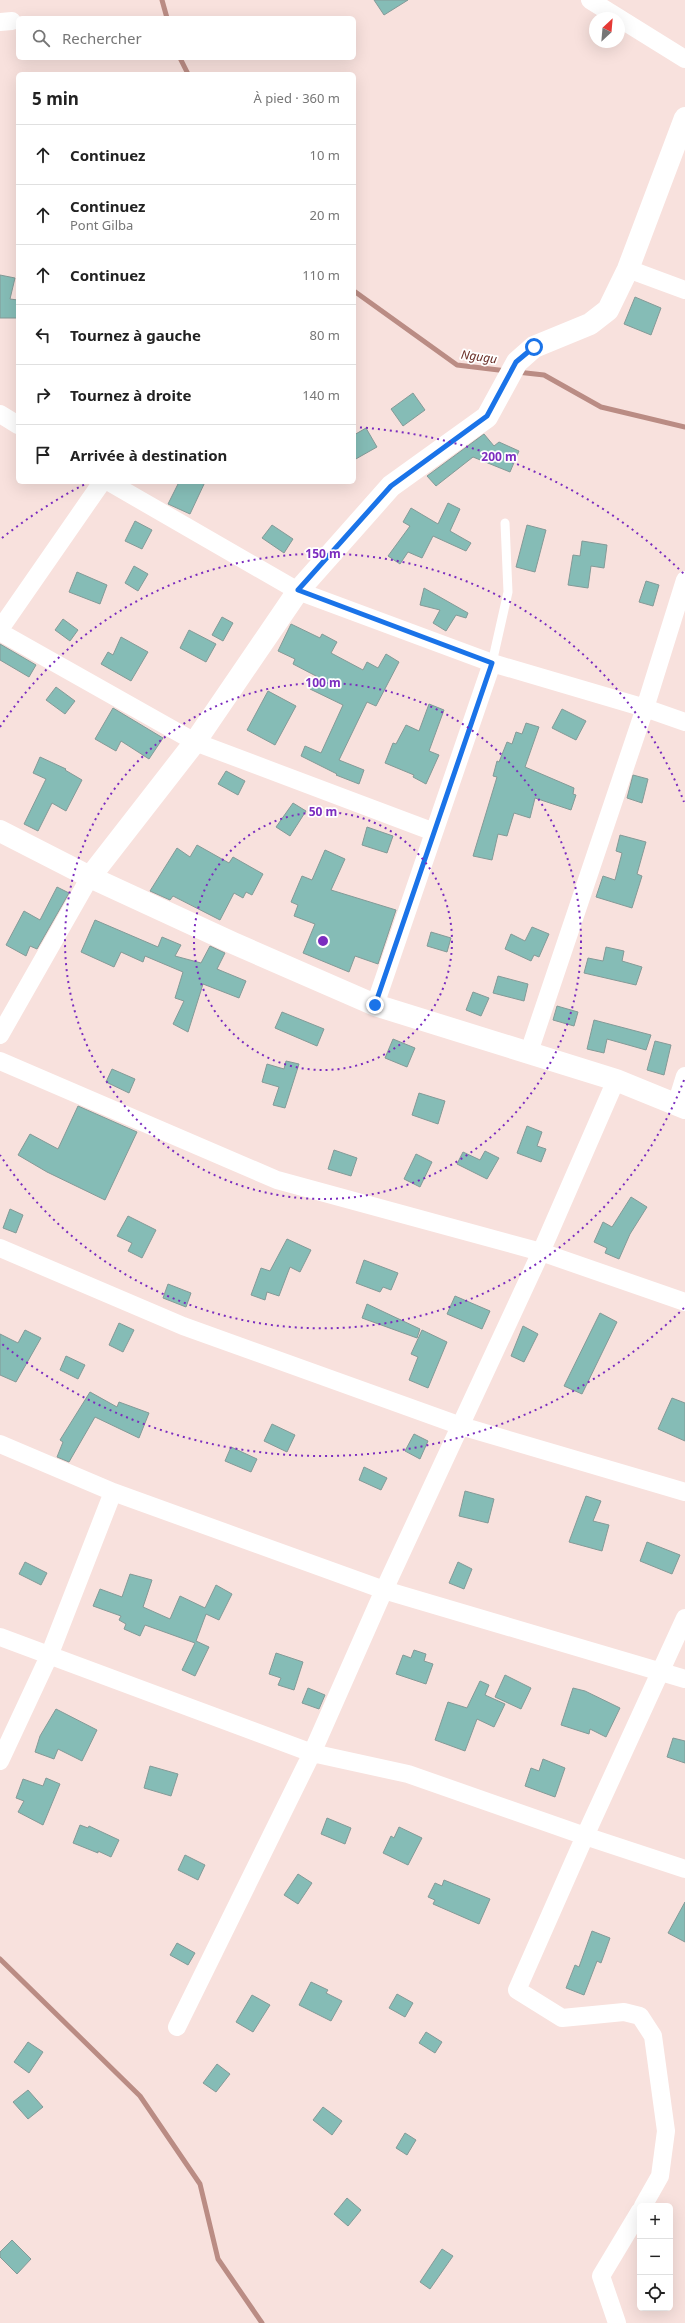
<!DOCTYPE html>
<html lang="fr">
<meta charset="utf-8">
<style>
body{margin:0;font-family:"Noto Sans",sans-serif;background:#f6f6f6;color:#222}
.controls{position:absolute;right:12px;bottom:12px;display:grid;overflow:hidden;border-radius:6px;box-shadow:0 4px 16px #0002}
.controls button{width:36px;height:36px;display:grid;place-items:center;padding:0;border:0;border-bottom:1px solid #e0e0e0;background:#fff;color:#222;font:20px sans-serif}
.compass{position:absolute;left:589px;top:12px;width:36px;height:36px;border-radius:50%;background:#fff;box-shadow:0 4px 16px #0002;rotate:26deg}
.stop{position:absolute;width:12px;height:12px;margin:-9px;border:3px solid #1a73e8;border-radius:50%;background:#fff}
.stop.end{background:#1a73e8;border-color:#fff;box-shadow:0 1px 4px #0008}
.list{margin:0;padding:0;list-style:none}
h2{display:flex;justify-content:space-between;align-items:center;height:52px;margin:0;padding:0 16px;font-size:17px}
h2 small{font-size:13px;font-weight:400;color:#767676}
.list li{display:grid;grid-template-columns:26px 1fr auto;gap:12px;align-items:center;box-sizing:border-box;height:60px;padding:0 16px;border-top:1px solid #e0e0e0}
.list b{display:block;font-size:15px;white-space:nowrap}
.list p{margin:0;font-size:13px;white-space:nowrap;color:#767676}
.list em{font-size:13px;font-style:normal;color:#767676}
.icon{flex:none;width:22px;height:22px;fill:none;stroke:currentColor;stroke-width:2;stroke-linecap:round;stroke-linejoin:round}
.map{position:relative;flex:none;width:685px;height:2323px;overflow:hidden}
.search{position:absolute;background:#fff;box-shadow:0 4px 16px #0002;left:16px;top:16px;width:340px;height:44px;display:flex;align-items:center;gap:10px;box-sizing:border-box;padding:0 14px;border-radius:6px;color:#767676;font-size:15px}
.panel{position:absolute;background:#fff;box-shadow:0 4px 16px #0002;left:16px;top:72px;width:340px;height:412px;border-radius:6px}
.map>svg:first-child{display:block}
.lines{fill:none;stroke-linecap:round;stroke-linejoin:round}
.stream{stroke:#ba8c84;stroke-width:5}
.building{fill:#85bcb6;stroke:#849a97}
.lane{stroke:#fff;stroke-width:9}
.street{stroke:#fff;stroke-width:18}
.secondary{stroke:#fff;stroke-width:22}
.route{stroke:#1a73e8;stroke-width:5}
.ring{fill:none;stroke:#7b2cbf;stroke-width:2;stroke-dasharray:2 4}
.labels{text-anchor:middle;stroke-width:3.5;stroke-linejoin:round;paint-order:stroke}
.water-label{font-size:12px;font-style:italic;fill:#692d26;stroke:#fff}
.centre{fill:#7b2cbf;stroke:#fff;stroke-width:2}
.ring-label{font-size:12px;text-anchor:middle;font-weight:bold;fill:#7b2cbf;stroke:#fff;stroke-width:3.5;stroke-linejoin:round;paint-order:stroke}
</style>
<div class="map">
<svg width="685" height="2323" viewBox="0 0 685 2323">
<rect width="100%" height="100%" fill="#f8e1dd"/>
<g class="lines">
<path class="stream" d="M 162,0 L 167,18
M 180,58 L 188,74
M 354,291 L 457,365 L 507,371
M 517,372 L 544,375 L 601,407 L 685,427
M 0,1959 L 140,2096 L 200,2184 L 218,2259 L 262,2323"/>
</g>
<path class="building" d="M 374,0 L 408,0 L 384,15 Z
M 0,275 L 15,278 L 10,299 L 18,300 L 18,318 L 0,318 Z
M 635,297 L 661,308 L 651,335 L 624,324 Z
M 413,393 L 425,410 L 403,426 L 391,409 Z
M 366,428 L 377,447 L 354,460 L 354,435 Z
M 484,434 L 494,446 L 499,442 L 519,451 L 510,472 L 473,457 L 436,486 L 427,476 Z
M 179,482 L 205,482 L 190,514 L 168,504 Z
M 448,503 L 460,509 L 450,531 L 471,543 L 466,551 L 433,536 L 422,558 L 408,552 L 400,564 L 388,556 L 410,526 L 403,522 L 411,508 L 438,524 Z
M 135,521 L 152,530 L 142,549 L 125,541 Z
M 272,525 L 293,539 L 284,553 L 262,538 Z
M 527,525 L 546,530 L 535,572 L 516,567 Z
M 582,541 L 607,545 L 604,568 L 591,566 L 588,588 L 568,585 L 573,555 L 580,556 Z
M 134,566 L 148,574 L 138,591 L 125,583 Z
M 77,572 L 107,585 L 100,604 L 69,592 Z
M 646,581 L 659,585 L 653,606 L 639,602 Z
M 424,588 L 468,613 L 466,618 L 456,615 L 446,631 L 433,623 L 440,610 L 420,605 Z
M 222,617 L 233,623 L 223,641 L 212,635 Z
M 63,619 L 78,630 L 70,641 L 55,630 Z
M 291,624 L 320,638 L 322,634 L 337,642 L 331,653 L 363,670 L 367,662 L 378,668 L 386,654 L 399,662 L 376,706 L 367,702 L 339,760 L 364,770 L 359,784 L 336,775 L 337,774 L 301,756 L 305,746 L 321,753 L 343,705 L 310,689 L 316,676 L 293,664 L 295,659 L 278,651 Z
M 189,630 L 216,644 L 206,662 L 180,648 Z
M 121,637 L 148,652 L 131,681 L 101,664 L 108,652 L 113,655 Z
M 0,644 L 36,665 L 29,677 L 0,660 Z
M 56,687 L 75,701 L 65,714 L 46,700 Z
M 268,691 L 296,706 L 275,745 L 247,730 Z
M 429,704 L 444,710 L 429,751 L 439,755 L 426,784 L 413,777 L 414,775 L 385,763 L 393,743 L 396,744 L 406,725 L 419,731 Z
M 113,708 L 163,738 L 149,759 L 121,741 L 116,751 L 95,739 Z
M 562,709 L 586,721 L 576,740 L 552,728 Z
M 526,723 L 539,727 L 525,767 L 574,788 L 573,794 L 576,795 L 571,810 L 535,798 L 530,818 L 514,813 L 507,836 L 498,834 L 492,860 L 473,856 L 497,777 L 493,776 L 497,761 L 499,762 L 507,742 L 512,744 L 516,732 L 522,734 Z
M 40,757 L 66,769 L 65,770 L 82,780 L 66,811 L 52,803 L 38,831 L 24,824 L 46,779 L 33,773 Z
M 226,771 L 245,781 L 238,795 L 218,784 Z
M 633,775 L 648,779 L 642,803 L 627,798 Z
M 293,803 L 306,811 L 290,836 L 276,827 Z
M 367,827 L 393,836 L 387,853 L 362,845 Z
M 620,835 L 646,842 L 637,874 L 642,876 L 632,908 L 596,897 L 603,876 L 615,880 L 622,853 L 616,851 Z
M 197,845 L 229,863 L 233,857 L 263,874 L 252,895 L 246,892 L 243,898 L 234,893 L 220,920 L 173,896 L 170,900 L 150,891 L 177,848 L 190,857 Z
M 325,850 L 345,859 L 331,890 L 396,910 L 378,964 L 355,956 L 349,972 L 303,953 L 315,924 L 294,916 L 298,905 L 291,902 L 302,876 L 312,880 Z
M 57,887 L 69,893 L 37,949 L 30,946 L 26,956 L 6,945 L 24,911 L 40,920 Z
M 95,920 L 158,947 L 162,937 L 181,945 L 175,956 L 201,963 L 210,946 L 225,953 L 217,969 L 246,981 L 239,998 L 203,984 L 188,1032 L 173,1024 L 184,1001 L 175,998 L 183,972 L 145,956 L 143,962 L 121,952 L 114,967 L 81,952 Z
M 532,927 L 549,934 L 539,957 L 534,955 L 531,961 L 505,949 L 511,934 L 525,941 Z
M 431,932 L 451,938 L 447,952 L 427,946 Z
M 606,947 L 624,951 L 622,961 L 642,967 L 636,985 L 584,973 L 588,958 L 603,961 Z
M 498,976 L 528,984 L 524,1001 L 493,993 Z
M 473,992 L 489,998 L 481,1016 L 466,1010 Z
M 557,1006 L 578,1012 L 574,1026 L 553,1020 Z
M 282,1012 L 324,1029 L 317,1046 L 275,1028 Z
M 594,1020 L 651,1035 L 646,1050 L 607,1039 L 604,1053 L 587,1049 Z
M 393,1039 L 415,1048 L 407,1067 L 385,1058 Z
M 655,1041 L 671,1045 L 664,1075 L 647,1070 Z
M 286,1061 L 299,1064 L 285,1108 L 273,1105 L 279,1087 L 262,1082 L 267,1064 L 284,1069 Z
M 112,1069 L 135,1079 L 129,1093 L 106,1082 Z
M 419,1093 L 445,1101 L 438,1124 L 412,1115 Z
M 78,1106 L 137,1132 L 105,1200 L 47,1172 L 18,1155 L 30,1134 L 58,1149 Z
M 527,1126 L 542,1132 L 537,1146 L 546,1149 L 541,1162 L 517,1153 Z
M 334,1150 L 357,1158 L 351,1176 L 328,1169 Z
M 485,1151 L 499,1158 L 487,1179 L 457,1164 L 463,1152 L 480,1160 Z
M 416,1154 L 432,1162 L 420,1187 L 404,1179 Z
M 631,1197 L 647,1207 L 630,1234 L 619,1259 L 605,1253 L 607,1248 L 594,1242 L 603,1222 L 612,1227 Z
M 10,1209 L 23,1215 L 16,1233 L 3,1228 Z
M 128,1216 L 156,1230 L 142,1258 L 128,1251 L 132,1243 L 117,1236 Z
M 287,1239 L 311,1250 L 300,1272 L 290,1267 L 279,1296 L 267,1292 L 265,1300 L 251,1295 L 261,1268 L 270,1271 Z
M 364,1260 L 398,1273 L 391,1290 L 383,1287 L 380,1292 L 356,1283 Z
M 168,1284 L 191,1293 L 186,1307 L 163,1298 Z
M 455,1296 L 490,1311 L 482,1329 L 447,1314 Z
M 367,1304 L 420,1329 L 417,1338 L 362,1318 Z
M 600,1313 L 617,1322 L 582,1394 L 564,1386 Z
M 119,1323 L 134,1330 L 123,1352 L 109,1345 Z
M 523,1326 L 538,1334 L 524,1362 L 511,1356 Z
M 25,1330 L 41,1338 L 16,1382 L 0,1375 L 0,1334 L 18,1343 Z
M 422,1330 L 447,1342 L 428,1388 L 409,1380 L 418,1357 L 411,1354 Z
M 66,1356 L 85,1365 L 78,1379 L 60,1370 Z
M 90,1392 L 117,1407 L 119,1402 L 149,1413 L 139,1438 L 95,1417 L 69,1462 L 57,1457 L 63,1442 L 60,1440 Z
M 672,1398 L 685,1403 L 685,1441 L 658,1429 Z
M 272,1424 L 295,1435 L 287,1452 L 264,1441 Z
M 414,1434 L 428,1441 L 420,1459 L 405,1451 Z
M 231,1447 L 257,1459 L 251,1472 L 225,1461 Z
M 364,1467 L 387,1478 L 381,1490 L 359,1480 Z
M 465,1491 L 494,1499 L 488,1523 L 459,1516 Z
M 586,1496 L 601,1501 L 593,1521 L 609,1525 L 602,1551 L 569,1542 Z
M 647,1542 L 680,1555 L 672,1574 L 640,1561 Z
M 25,1562 L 47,1573 L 41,1585 L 19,1574 Z
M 458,1562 L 472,1569 L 464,1589 L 449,1583 Z
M 130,1574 L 152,1580 L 143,1607 L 170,1619 L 180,1596 L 205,1608 L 216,1585 L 232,1594 L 219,1620 L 206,1614 L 196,1641 L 209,1647 L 195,1676 L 182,1670 L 195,1643 L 145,1625 L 140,1636 L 124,1629 L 126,1624 L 119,1620 L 121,1616 L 93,1606 L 100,1589 L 122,1597 Z
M 414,1650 L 426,1654 L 424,1661 L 433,1664 L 426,1684 L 396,1674 L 403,1655 L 411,1658 Z
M 276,1653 L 303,1662 L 294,1690 L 278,1685 L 281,1678 L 269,1674 Z
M 505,1675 L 531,1688 L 521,1709 L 495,1697 Z
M 480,1681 L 489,1685 L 485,1695 L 505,1704 L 494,1727 L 477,1719 L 465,1751 L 435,1740 L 448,1702 L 467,1708 Z
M 308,1688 L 325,1695 L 319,1709 L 302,1703 Z
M 573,1688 L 585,1691 L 620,1708 L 606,1737 L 590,1729 L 589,1734 L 561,1725 Z
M 56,1709 L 97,1730 L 82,1761 L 58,1749 L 54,1759 L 35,1752 L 40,1736 Z
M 673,1738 L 685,1741 L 685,1763 L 667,1757 Z
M 543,1759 L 565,1768 L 555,1797 L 525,1786 L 531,1768 L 539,1771 Z
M 150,1766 L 178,1774 L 171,1796 L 144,1788 Z
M 46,1778 L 60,1784 L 43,1825 L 18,1812 L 24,1801 L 16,1798 L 23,1779 L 43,1786 Z
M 327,1818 L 351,1828 L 345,1844 L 321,1834 Z
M 80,1825 L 88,1828 L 89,1826 L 119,1840 L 111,1857 L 98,1851 L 98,1853 L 73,1843 Z
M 399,1827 L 422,1838 L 408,1865 L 383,1853 L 391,1836 L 394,1838 Z
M 185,1855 L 205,1865 L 198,1880 L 178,1870 Z
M 298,1874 L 312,1883 L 298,1904 L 284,1895 Z
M 444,1880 L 490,1899 L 479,1924 L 433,1904 L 435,1900 L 428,1897 L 435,1883 L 442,1886 Z
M 685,1902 L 685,1942 L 668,1933 Z
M 592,1931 L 610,1938 L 601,1963 L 597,1961 L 584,1995 L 566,1988 L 575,1965 L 579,1967 Z
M 177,1943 L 195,1953 L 188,1965 L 170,1955 Z
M 311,1982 L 328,1990 L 326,1993 L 342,2001 L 331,2021 L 299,2005 Z
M 397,1994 L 413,2003 L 405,2017 L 389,2008 Z
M 252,1995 L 270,2005 L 253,2032 L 236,2022 Z
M 426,2032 L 442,2042 L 435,2053 L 419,2043 Z
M 28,2042 L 43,2052 L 29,2073 L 14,2062 Z
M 217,2064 L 230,2074 L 216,2092 L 203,2083 Z
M 28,2090 L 43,2107 L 28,2119 L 13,2102 Z
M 323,2107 L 342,2121 L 332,2135 L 313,2120 Z
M 405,2133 L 416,2140 L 407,2155 L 396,2148 Z
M 347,2198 L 361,2210 L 348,2226 L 334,2214 Z
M 12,2240 L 31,2259 L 17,2274 L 0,2257 L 0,2252 Z
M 442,2249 L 453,2256 L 430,2289 L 420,2282 Z"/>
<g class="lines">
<path class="lane" d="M 492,663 L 508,592 L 505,523"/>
<path class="street" d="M 590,0 L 685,59
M 0,22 L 12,21
M 628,269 L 685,290
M 0,414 L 18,425
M 109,482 L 298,591 L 492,663 L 645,708 L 685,722
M 0,629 L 102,482
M 0,632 L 195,742 L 434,832
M 375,1005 L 492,663
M 0,1035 L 90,877
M 529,1052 L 645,708 L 685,580
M 0,1061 L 277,1180 L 541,1252 L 685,1302
M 676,1105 L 685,1076
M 0,1248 L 183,1326 L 461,1426 L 685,1492
M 0,1444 L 113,1492 L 384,1590 L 685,1679
M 0,1637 L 312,1753 L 408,1774 L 585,1836 L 685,1869
M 0,1761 L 49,1656 L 113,1492
M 177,2027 L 312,1753 L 384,1590 L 541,1252 L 616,1080
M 643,2206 L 660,2176 L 666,2131 L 653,2036 L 640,2016 L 624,2012 L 562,2018 L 517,1990 L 585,1836 L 685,1618
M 617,2323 L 601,2276 L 640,2211"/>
<path class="secondary" d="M 0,831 L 90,877 L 233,943 L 375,1005 L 616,1080 L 685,1108
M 90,877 L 195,742 L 298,591 L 391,486 L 487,417 L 517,362 L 534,347 L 590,324 L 608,310 L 628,269 L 685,118"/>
</g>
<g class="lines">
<path class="route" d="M 375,1005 L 492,663 L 298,590 L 391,486 L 487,416 L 516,362 L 534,347"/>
</g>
<g class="ring">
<circle cx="323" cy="941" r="129"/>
<circle cx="323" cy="941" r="258"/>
<path d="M684 1080A387 387 0 0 1 0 1155M0 727A387 387 0 0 1 684 802"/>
<path d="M684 1308A515 515 0 0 1 2 1344M2 538A515 515 0 0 1 89 482M354 427A515 515 0 0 1 684 574"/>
</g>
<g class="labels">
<g class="water-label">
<text transform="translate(479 357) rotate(8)" y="4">Ngugu</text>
</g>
</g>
<circle cx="323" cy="941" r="6" class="centre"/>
<g class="ring-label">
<text x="499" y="461">200 m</text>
<text x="323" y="558">150 m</text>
<text x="323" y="687">100 m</text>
<text x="323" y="816">50 m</text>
</g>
</svg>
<div class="controls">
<button>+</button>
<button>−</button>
<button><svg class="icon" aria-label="locate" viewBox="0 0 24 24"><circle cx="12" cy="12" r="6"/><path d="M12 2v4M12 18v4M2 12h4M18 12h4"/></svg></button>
</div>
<svg class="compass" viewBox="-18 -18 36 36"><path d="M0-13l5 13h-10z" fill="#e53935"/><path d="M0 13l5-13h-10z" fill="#767676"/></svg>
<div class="stop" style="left:534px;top:347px"></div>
<div class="stop end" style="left:375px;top:1005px"></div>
<div class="search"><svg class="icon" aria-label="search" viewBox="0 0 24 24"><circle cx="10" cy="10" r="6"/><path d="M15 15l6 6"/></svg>Rechercher</div>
<section class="panel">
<h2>5 min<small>À pied · 360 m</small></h2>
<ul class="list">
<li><svg class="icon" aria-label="ahead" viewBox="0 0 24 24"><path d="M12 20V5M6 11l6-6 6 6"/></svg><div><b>Continuez</b></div><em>10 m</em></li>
<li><svg class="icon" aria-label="ahead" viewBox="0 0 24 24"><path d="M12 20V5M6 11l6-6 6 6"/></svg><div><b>Continuez</b><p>Pont Gilba</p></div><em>20 m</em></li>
<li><svg class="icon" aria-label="ahead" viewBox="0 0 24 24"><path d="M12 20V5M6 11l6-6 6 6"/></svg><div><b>Continuez</b></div><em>110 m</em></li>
<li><svg class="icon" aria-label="left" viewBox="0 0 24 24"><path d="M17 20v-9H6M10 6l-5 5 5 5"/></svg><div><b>Tournez à gauche</b></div><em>80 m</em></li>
<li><svg class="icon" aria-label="right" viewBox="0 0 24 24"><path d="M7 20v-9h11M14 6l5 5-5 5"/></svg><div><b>Tournez à droite</b></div><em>140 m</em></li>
<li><svg class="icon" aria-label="arrive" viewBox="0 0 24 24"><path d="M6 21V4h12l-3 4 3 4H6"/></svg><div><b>Arrivée à destination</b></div></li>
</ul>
</section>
</div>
